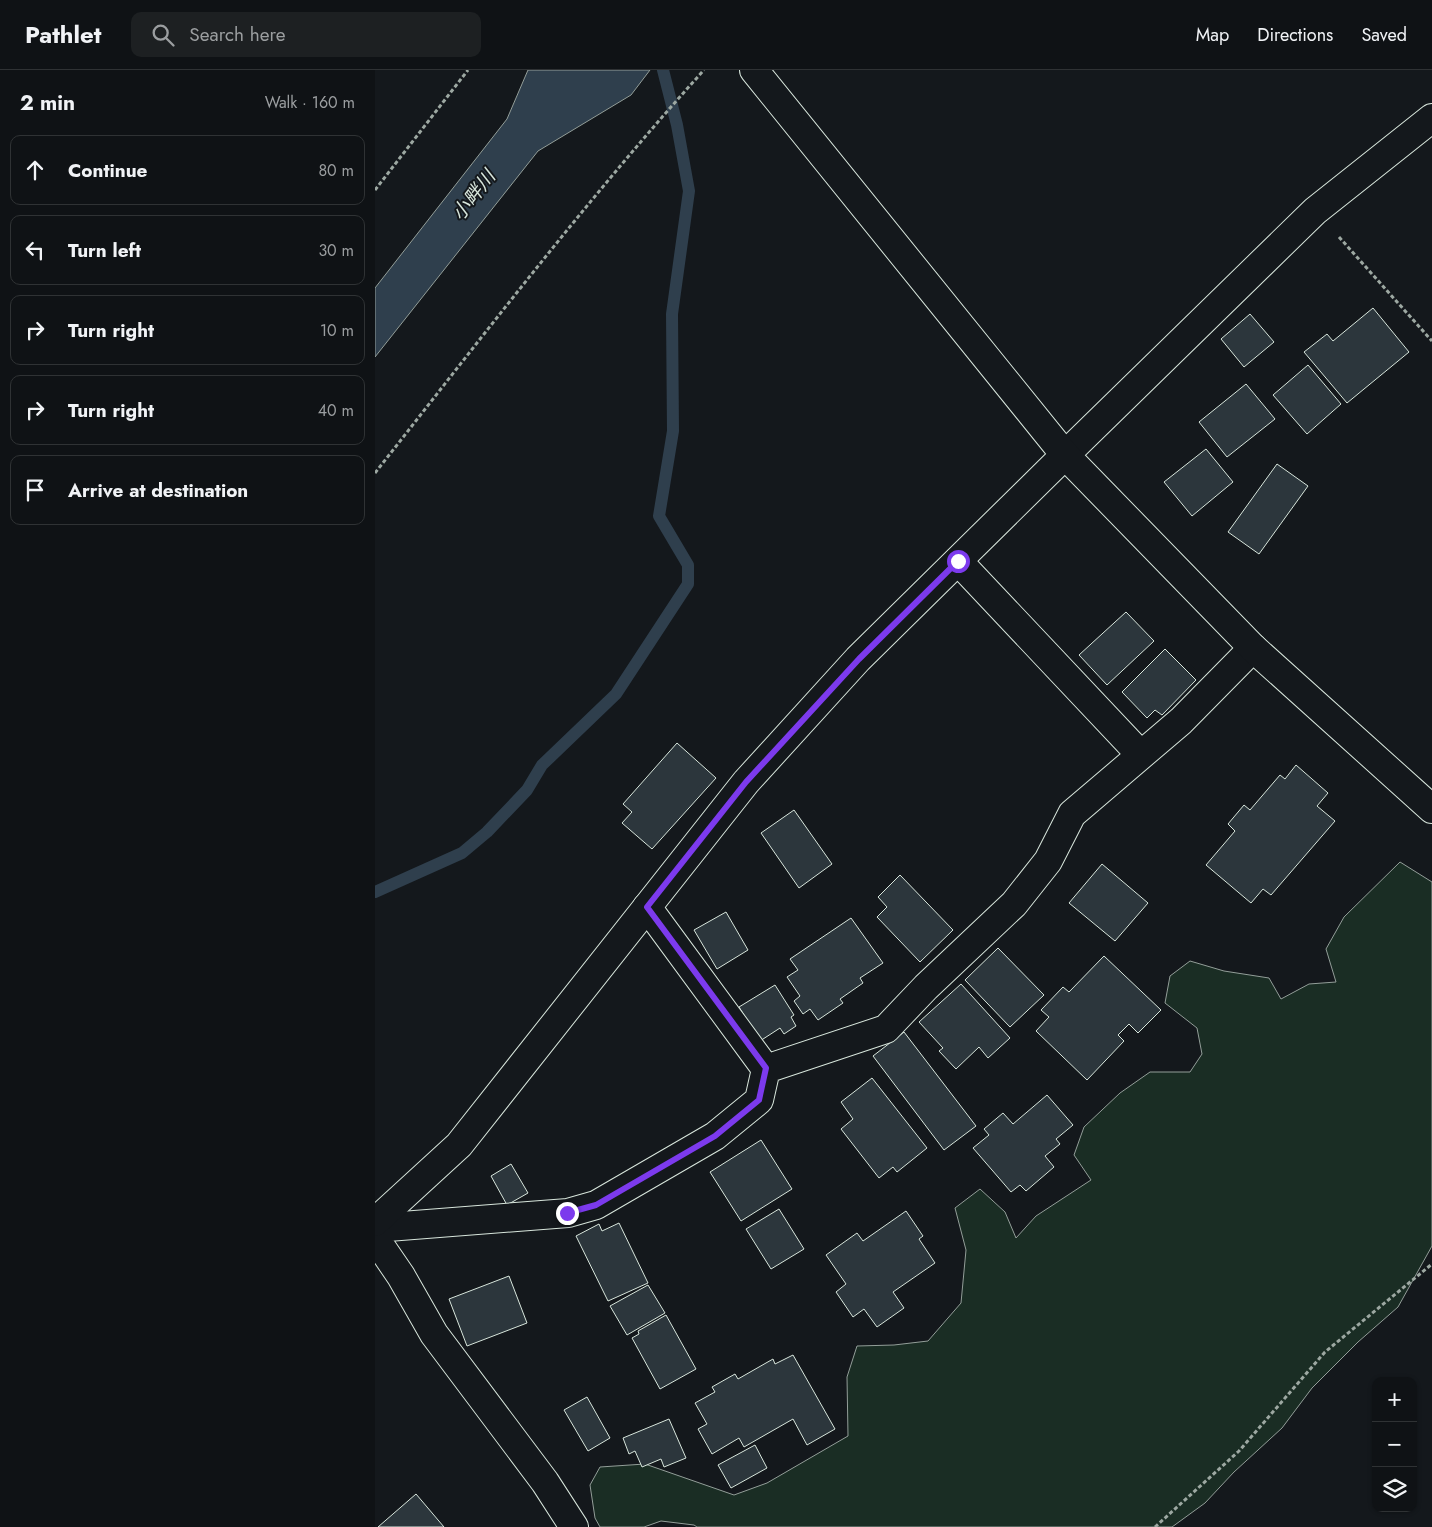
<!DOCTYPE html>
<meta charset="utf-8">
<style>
body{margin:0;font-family:Jost,"Noto Sans JP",sans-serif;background:#1d2022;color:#f1f3f6}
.controls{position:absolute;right:15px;bottom:15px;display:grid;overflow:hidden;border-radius:10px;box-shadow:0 1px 4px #0004}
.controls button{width:45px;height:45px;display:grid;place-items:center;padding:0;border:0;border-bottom:1px solid #2f3234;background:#0f1215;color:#f1f3f6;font:25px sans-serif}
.stop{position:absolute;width:15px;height:15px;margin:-11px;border:4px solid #7c3aed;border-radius:50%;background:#fff}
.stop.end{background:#7c3aed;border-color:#fff;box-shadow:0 1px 5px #0008}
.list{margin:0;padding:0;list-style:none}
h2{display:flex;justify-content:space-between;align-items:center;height:65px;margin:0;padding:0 20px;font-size:21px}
h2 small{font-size:16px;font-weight:400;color:#9b9ea0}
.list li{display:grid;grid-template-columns:32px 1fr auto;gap:15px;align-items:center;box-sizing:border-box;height:70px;margin:0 10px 10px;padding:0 10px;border:1px solid #2f3234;border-radius:10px}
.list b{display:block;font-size:19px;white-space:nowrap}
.list em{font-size:16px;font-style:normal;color:#9b9ea0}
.icon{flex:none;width:28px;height:28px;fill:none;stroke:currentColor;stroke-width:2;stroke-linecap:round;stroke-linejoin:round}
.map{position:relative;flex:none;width:1057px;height:1457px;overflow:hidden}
header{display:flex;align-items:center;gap:30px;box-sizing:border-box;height:70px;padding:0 25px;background:#0f1215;border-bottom:1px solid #2f3234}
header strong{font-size:24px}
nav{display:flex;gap:28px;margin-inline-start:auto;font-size:18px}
.search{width:350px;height:45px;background:#1d2022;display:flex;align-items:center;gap:12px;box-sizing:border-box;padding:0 18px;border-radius:10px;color:#9b9ea0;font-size:19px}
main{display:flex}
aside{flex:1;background:#0f1215}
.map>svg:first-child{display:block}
.green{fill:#1a2d24;stroke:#939e99}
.water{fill:#2f3f4d;stroke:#939e99}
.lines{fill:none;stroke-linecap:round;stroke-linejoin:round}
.stream{stroke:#2f3f4d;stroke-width:12}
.building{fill:#2c363c;stroke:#d8e6dc}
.street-casing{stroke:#d8e6dc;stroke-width:30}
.secondary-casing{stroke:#d8e6dc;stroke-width:30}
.path{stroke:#9da8a2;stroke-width:3;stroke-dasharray:4 2.5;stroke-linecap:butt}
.street{stroke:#14181c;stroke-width:28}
.secondary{stroke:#14181c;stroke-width:28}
.route{stroke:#7c3aed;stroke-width:6}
.labels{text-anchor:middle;stroke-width:4;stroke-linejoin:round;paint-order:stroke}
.water-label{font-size:19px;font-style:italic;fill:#d8e6dc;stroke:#14181c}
</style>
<header>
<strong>Pathlet</strong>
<div class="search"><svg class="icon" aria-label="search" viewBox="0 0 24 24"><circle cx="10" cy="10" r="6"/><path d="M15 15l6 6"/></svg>Search here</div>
<nav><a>Map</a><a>Directions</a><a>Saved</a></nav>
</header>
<main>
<aside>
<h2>2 min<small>Walk · 160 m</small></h2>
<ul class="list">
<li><svg class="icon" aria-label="ahead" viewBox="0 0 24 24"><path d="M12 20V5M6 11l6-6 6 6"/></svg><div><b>Continue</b></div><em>80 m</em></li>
<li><svg class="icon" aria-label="left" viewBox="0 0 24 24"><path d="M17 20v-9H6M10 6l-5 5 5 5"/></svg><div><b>Turn left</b></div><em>30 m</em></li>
<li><svg class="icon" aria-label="right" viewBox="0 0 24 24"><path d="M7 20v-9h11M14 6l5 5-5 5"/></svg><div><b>Turn right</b></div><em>10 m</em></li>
<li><svg class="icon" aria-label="right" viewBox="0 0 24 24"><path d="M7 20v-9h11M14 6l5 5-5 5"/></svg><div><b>Turn right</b></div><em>40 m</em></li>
<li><svg class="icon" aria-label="arrive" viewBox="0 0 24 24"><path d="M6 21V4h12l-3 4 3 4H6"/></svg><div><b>Arrive at destination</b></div></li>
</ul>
</aside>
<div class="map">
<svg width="1057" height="1457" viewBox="0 0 1057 1457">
<rect width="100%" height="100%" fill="#14181c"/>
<path class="green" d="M 1025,792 L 1057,812 L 1057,1176 L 1023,1237 L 983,1272 L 937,1318 L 907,1358 L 859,1402 L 830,1433 L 797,1457 L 322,1457 L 319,1455 L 286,1451 L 269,1457 L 225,1457 L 220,1448 L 215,1415 L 225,1397 L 270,1394 L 359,1425 L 392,1413 L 473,1366 L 472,1307 L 482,1276 L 519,1275 L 553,1271 L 586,1233 L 591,1180 L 580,1138 L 605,1119 L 630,1142 L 641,1168 L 661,1146 L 716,1110 L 699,1085 L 709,1057 L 745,1023 L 775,1002 L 815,1002 L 827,984 L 822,958 L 790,933 L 795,906 L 815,891 L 849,901 L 894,908 L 906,929 L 934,914 L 961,912 L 951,879 L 969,847 Z"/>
<path class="water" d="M 153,0 L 275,0 L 256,25 L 163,81 L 0,287 L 0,218 L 132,49 Z"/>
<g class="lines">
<path class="stream" d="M 0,822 L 87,783 L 112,762 L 152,720 L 167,695 L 241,624 L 313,514 L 313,495 L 284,446 L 298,361 L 297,244 L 314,121 L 302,55 L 288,0"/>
</g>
<path class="building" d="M 998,238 L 1034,282 L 972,333 L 929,282 L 952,264 L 958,271 Z
M 875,244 L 899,272 L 869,297 L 846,269 Z
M 933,295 L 966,334 L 932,364 L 898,325 Z
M 871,314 L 900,349 L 852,387 L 824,352 Z
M 831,379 L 858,412 L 817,446 L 789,412 Z
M 902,394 L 933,416 L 884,484 L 853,462 Z
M 751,542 L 779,571 L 732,615 L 704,585 Z
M 790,579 L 821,610 L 787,645 L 780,640 L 772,648 L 747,622 Z
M 302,673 L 341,708 L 277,779 L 247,753 L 257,742 L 248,734 Z
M 921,695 L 953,723 L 942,736 L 960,751 L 896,825 L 888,819 L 876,833 L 831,795 L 860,761 L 853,754 L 869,735 L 875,740 L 905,705 L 910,709 Z
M 419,740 L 457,794 L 424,818 L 386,763 Z
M 727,794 L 773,833 L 740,871 L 694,833 Z
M 525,805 L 578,860 L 545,892 L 502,847 L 512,837 L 503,827 Z
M 351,842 L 373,880 L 342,899 L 319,860 Z
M 476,848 L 508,893 L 485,908 L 488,913 L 465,929 L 468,933 L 443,950 L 435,939 L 428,944 L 419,931 L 425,926 L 412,907 L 423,900 L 415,889 Z
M 623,878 L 669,925 L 635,957 L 590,910 Z
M 729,886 L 786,940 L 763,963 L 754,954 L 743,965 L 749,971 L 712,1010 L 661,961 L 674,947 L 666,940 L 688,917 L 694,922 Z
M 586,914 L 635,968 L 613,988 L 604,977 L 581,999 L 564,981 L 568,978 L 544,952 Z
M 400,915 L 419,945 L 416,947 L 421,956 L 409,964 L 405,958 L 385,971 L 364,937 Z
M 529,962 L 601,1056 L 569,1080 L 498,986 Z
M 497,1008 L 552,1078 L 522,1102 L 518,1097 L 504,1108 L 466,1059 L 478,1049 L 466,1032 Z
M 672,1025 L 698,1055 L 681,1069 L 685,1074 L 670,1086 L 679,1097 L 651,1121 L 645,1115 L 636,1122 L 598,1078 L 614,1065 L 609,1059 L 628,1043 L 638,1054 Z
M 386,1070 L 417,1119 L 366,1151 L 335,1102 Z
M 136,1094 L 153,1123 L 132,1135 L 116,1106 Z
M 404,1139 L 429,1179 L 396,1199 L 371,1159 Z
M 531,1141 L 548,1166 L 544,1169 L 560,1193 L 518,1222 L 529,1238 L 502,1257 L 489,1239 L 478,1247 L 461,1222 L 471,1214 L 451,1185 L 482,1163 L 488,1171 Z
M 244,1153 L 273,1213 L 233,1231 L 201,1166 L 224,1154 L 227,1161 Z
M 134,1206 L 152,1253 L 92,1276 L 74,1229 Z
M 273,1215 L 290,1243 L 252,1265 L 235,1236 Z
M 291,1245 L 321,1299 L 285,1319 L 257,1268 L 264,1264 L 263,1261 Z
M 418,1285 L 460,1359 L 432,1375 L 418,1349 L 369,1377 L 364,1368 L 337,1384 L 323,1359 L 332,1354 L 320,1333 L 340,1322 L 337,1317 L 360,1304 L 363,1309 L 398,1289 L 400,1294 Z
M 212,1327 L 235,1368 L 213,1381 L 189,1340 Z
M 294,1349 L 311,1388 L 289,1397 L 286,1389 L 267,1397 L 260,1381 L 254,1384 L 248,1368 Z
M 380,1375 L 392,1398 L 356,1418 L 343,1395 Z
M 41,1424 L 69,1457 L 3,1457 Z"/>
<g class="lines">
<defs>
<path id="street" d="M 690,385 L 940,141 L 1057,48
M 583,491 L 766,685
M 272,837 L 391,999 L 511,959 L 551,917 L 639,834 L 673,791 L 697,744 L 806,651 L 878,578
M 0,1158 L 193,1143 L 221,1135 L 340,1066 L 384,1030 L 391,999
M 0,1168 L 26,1206 L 59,1264 L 170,1412 L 199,1457"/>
<path id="secondary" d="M 379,0 L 690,385 L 878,578 L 1057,739
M 0,1152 L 84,1075 L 371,712 L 483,589 L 690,385"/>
</defs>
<use href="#street" class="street-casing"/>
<use href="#secondary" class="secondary-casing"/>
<path class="path" d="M 0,120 L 93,0
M 964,167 L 1057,271
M 0,403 C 107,267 213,128 329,0
M 780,1457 L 864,1381 L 950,1282 L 1057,1194"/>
<use href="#street" class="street"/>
<use href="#secondary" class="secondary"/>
</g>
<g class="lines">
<path class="route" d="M 192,1143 L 221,1135 L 340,1066 L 384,1030 L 391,998 L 272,837 L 371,712 L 484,589 L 583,491"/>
</g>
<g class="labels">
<g class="water-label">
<text transform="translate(98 125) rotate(-52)" y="7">小畔川</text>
</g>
</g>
</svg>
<div class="controls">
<button>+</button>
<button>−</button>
<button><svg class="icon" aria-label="layers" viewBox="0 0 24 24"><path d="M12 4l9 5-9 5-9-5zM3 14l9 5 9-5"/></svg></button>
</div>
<div class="stop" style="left:583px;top:491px"></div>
<div class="stop end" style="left:192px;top:1143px"></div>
</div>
</main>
